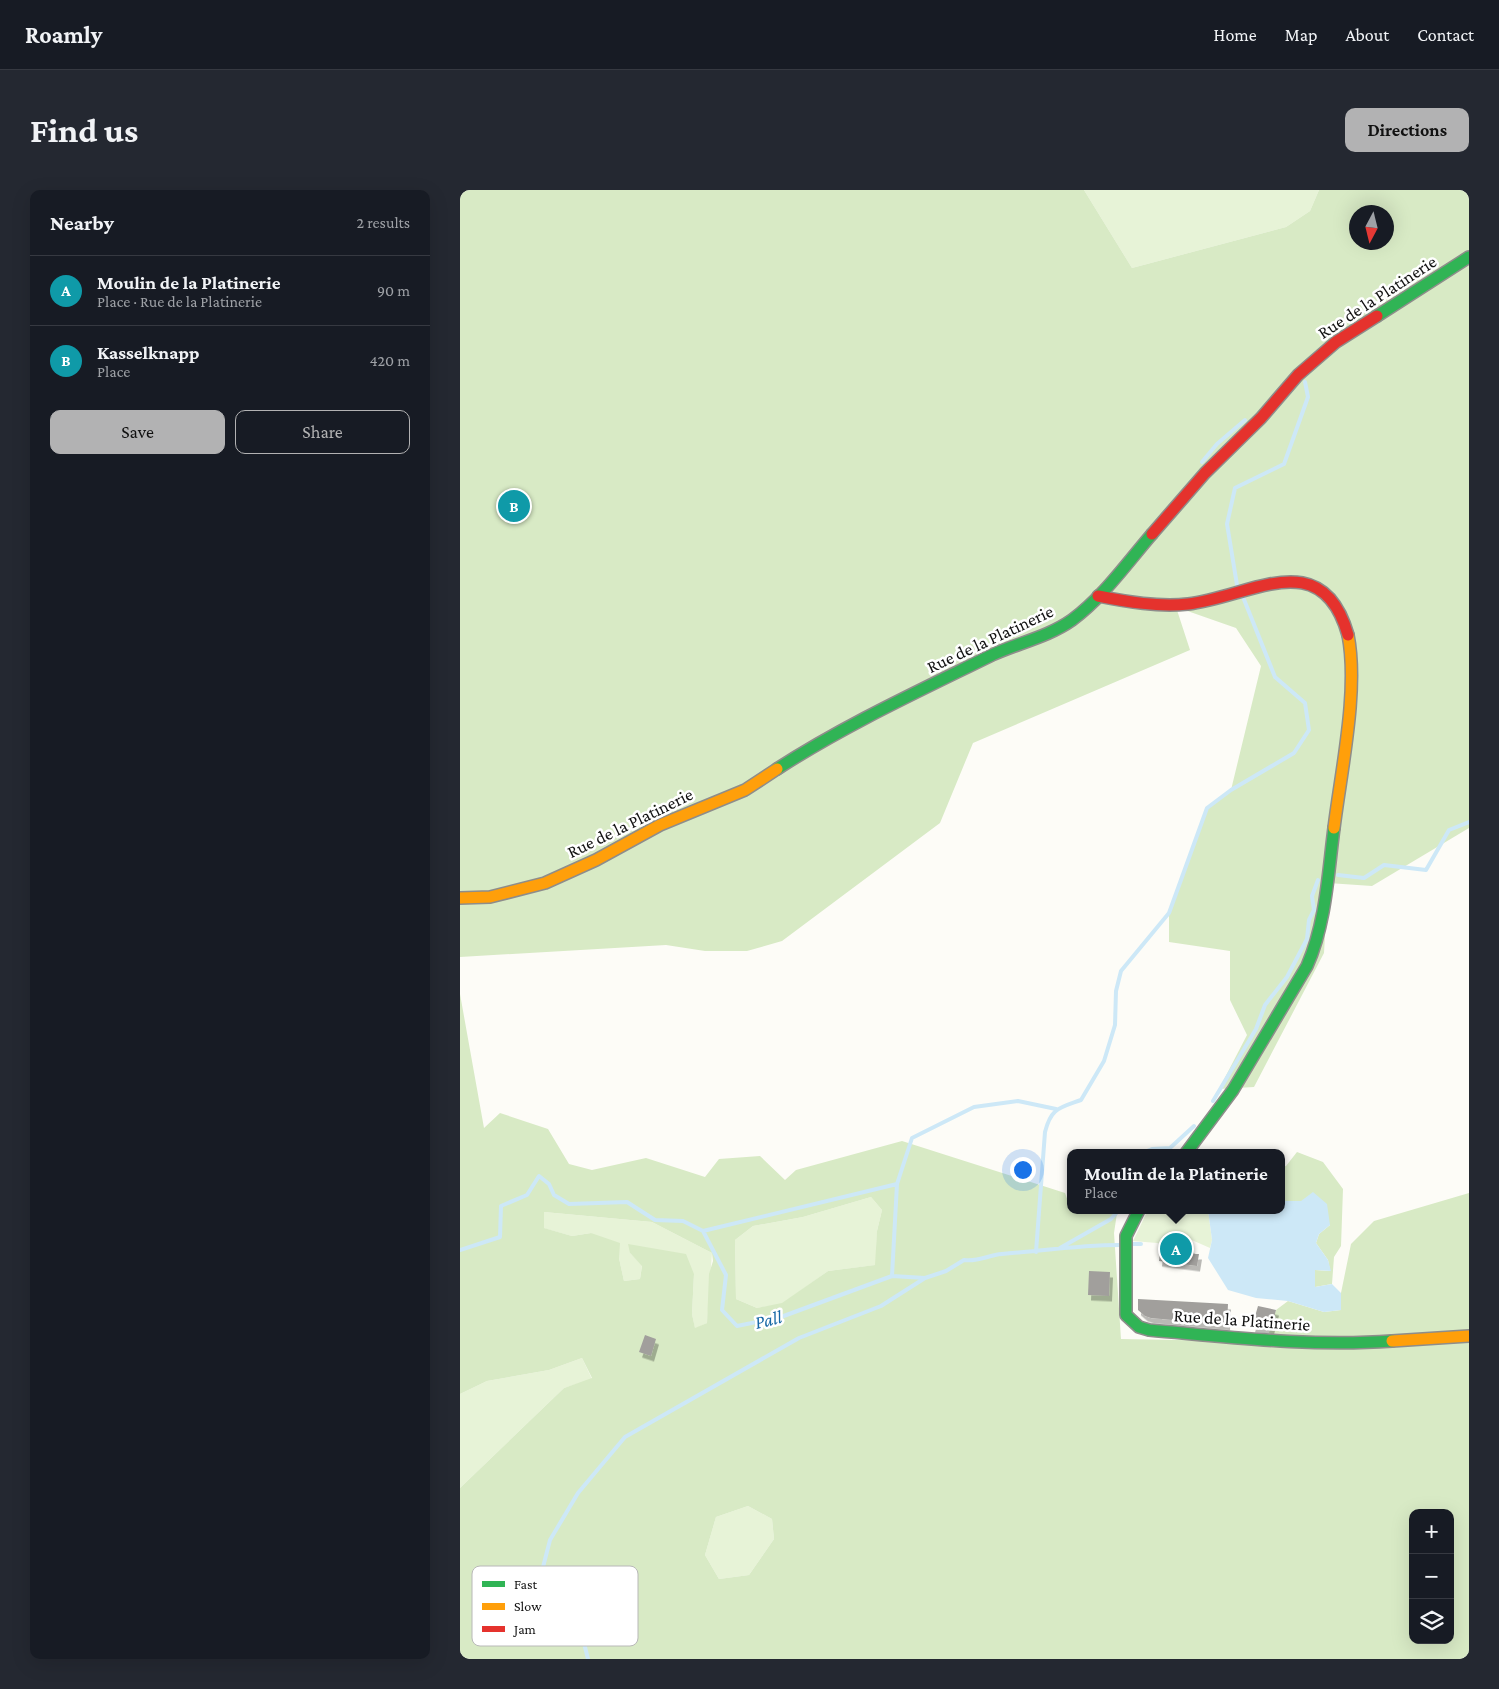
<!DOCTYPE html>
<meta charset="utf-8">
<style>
body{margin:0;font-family:"Crimson Pro",serif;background:#242831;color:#f1f3f6}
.controls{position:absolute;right:15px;bottom:15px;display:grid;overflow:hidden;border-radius:10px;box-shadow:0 5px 20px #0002}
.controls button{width:45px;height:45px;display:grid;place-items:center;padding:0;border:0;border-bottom:1px solid #363941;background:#171b24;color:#f1f3f6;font:25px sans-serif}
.compass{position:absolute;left:889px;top:15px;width:45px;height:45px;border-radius:50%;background:#171b24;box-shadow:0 5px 20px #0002;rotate:187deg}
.you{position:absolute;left:562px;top:979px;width:18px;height:18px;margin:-12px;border:4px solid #fff;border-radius:50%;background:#1a73e8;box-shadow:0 0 0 8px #1a73e833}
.badge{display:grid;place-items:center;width:32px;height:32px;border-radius:50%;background:#b2b2b3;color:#fff;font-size:16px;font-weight:700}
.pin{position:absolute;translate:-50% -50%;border:2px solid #fff;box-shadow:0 1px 5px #0006}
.popup{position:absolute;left:607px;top:959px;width:218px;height:65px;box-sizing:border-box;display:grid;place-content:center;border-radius:10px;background:#171b24;filter:drop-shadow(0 1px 4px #0005);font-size:16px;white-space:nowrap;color:#9ea1a6}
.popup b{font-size:19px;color:#f1f3f6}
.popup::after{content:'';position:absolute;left:50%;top:100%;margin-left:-10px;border:10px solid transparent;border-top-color:#171b24}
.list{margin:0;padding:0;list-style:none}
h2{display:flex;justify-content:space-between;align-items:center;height:65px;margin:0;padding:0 20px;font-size:21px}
h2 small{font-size:16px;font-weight:400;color:#9ea1a6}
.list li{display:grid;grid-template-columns:32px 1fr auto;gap:15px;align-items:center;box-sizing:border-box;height:70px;padding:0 20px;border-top:1px solid #363941}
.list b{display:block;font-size:19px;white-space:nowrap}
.list p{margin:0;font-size:16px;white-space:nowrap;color:#9ea1a6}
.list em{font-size:16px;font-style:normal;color:#9ea1a6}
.actions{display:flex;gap:10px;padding:15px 20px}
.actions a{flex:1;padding:11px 0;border:1px solid #b2b2b3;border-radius:10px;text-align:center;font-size:18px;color:#b2b2b3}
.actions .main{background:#b2b2b3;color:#111}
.icon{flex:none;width:28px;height:28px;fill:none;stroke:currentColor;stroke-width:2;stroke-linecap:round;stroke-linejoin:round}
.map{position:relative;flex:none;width:1009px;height:1469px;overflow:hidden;border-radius:10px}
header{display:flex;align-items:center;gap:30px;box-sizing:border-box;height:70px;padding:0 25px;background:#171b24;border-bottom:1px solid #363941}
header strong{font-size:24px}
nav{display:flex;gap:28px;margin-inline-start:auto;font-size:18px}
.intro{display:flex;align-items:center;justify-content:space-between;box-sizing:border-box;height:120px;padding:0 30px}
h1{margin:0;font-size:35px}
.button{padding:12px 22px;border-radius:10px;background:#b2b2b3;color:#111;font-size:18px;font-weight:700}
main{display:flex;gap:30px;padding:0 30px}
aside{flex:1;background:#171b24;border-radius:10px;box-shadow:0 5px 20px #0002}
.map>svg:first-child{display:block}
.green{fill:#e7f3d7}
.forest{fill:#d8eac5;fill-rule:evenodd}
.water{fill:#cde8f7}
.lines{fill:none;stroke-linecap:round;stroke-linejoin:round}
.stream{stroke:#cde8f7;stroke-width:4}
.building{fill:#a19f9c;filter:url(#shadow)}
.fast-casing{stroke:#8e8d8b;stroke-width:14}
.slow-casing{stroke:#8e8d8b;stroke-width:14}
.jam-casing{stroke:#8e8d8b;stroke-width:14}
.fast{stroke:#30b455;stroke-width:11}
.slow{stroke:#ff9f0a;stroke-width:11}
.jam{stroke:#e5322d;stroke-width:11}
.labels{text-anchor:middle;stroke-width:5;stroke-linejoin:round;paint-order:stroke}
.street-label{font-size:18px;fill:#111;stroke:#fff}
.water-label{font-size:19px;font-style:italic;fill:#1768a6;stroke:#fff}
.key{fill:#fff;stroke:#b8b8b8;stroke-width:1}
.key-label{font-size:14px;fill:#111}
</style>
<header>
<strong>Roamly</strong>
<nav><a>Home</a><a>Map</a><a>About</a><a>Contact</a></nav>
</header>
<div class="intro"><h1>Find us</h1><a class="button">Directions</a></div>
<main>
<aside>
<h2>Nearby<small>2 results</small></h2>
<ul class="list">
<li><span class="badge" style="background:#0f9aa8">A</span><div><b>Moulin de la Platinerie</b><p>Place · Rue de la Platinerie</p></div><em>90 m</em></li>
<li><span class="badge" style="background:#0f9aa8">B</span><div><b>Kasselknapp</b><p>Place</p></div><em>420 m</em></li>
</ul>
<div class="actions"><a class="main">Save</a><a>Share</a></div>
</aside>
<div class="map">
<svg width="1009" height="1469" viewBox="0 0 1009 1469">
<defs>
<filter id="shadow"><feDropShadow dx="3" dy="5.5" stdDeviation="0" flood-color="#0004"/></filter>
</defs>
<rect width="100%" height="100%" fill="#fdfcf7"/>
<path class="green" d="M 624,0 L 859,0 L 850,21 L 826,37 L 672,78 Z
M 411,1007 L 422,1020 L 417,1041 L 416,1075 L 368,1081 L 322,1114 L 297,1118 L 276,1109 L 275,1050 L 293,1036 L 343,1027 Z
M 688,1020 L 748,1020 L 752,1050 L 750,1058 L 725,1047 L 710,1045 L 709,1054 L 673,1051 Z
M 84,1022 L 192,1032 L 252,1063 L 247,1133 L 235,1139 L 232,1124 L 234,1084 L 170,1063 L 182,1075 L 180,1089 L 164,1091 L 159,1068 L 131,1043 L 112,1046 L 83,1038 Z
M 122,1168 L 132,1189 L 104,1198 L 0,1298 L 0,1204 L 27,1191 L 89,1180 Z
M 288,1316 L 312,1329 L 314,1349 L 289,1385 L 259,1389 L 245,1365 L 256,1327 Z"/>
<path class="forest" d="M 0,0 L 624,0 L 672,78 L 826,37 L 850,21 L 859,0 L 1009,0 L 1009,638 L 912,696 L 868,693 L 864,763 L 794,897 L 759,899 L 787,845 L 770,810 L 770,761 L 709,752 L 709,723 L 747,618 L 771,600 L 801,476 L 776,438 L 716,417 L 730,460 L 513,553 L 480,633 L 322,751 L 287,761 L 245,761 L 206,755 L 0,767 ZM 896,22 L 926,22 L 926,52 L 896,52 Z
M 0,804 L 24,938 L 40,923 L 88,939 L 109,974 L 132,980 L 186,968 L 245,987 L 259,969 L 300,966 L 325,990 L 336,980 L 442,951 L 605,1003 L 611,1020 L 657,1023 L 654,1043 L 661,1149 L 821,1152 L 809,1143 L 816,1120 L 828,1111 L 864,1122 L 881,1120 L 881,1103 L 891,1054 L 914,1031 L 1009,1003 L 1009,1469 L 0,1469 L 0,1298 L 104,1198 L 132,1188 L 122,1168 L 89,1180 L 27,1191 L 0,1204 ZM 411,1007 L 422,1020 L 417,1041 L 415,1075 L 368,1081 L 322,1113 L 297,1118 L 276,1109 L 275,1050 L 293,1036 L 343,1027 ZM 84,1022 L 192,1032 L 252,1063 L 253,1071 L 249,1084 L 247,1133 L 235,1138 L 232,1124 L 234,1084 L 226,1064 L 168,1054 L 170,1063 L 182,1076 L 180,1089 L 164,1091 L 159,1068 L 160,1053 L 131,1043 L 112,1046 L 84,1038 ZM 288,1316 L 312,1329 L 314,1349 L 289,1385 L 259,1389 L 245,1365 L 256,1327 ZM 953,1323 L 990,1323 L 990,1450 L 953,1450 Z
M 837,962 L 863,972 L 883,999 L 881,1056 L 874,1067 L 872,1094 L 855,1097 L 855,1080 L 870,1081 L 868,1070 L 856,1053 L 859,1044 L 870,1035 L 841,1011 L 821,1011 L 821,977 L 826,976 Z"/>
<path class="water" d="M 853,1002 L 867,1014 L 870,1035 L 859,1044 L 856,1053 L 868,1070 L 871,1081 L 855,1080 L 855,1097 L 872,1094 L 881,1103 L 881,1120 L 864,1122 L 828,1111 L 796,1108 L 768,1100 L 748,1068 L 752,1050 L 748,1020 L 821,1020 L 821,1011 L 841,1011 Z"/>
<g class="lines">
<path class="stream" d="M 742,272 L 757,254 L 785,230
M 777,395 L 767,334 L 775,298 L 824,274 L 848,207 L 845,192
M 878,685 L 904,688 L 924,675 L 966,680 L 989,640 L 1009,632
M 753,911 L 796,839 L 805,815 L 827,787 L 847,749 L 849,730 L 854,720 L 852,706 L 858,690
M 682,963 L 692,959 L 710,958 L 734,936
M 243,1041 L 437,994
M 671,1054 L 681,1054
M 600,1058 L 651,1029 L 659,1020
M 0,1060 L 40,1047 L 41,1016 L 67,1005 L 79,986 L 89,994 L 94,1005 L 109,1014 L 167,1012 L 195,1030 L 223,1031 L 243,1041 L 266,1085 L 262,1120 L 277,1136 L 321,1127 L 432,1086 L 465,1088 L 486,1081 L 504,1070 C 519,1072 528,1065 542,1064 C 580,1061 620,1055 659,1055
M 576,1062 L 585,942 C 591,918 599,918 621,910 L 644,871 L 655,835 L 656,801 L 661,781 L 709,723 L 747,618 L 771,600 L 834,563 L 849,540 L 845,513 L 815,487 L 783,407
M 432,1086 L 437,994 L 452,948 L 514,917 L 558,911 L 596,919
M 128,1469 L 123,1449 L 82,1381 L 90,1350 L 118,1303 L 165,1247 L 339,1148 L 421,1116 L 465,1088"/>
</g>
<path class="building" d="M 710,1045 L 725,1047 L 724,1057 L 732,1058 L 734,1064 L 739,1064 L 737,1076 L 699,1071 L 701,1053 L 709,1054 Z
M 629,1081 L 650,1082 L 649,1106 L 628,1105 Z
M 678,1109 L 768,1114 L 767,1135 L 691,1128 L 685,1126 L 678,1120 Z
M 798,1116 L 816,1120 L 811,1139 L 792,1137 Z
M 185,1145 L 196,1149 L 191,1166 L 179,1162 Z"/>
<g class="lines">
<defs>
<path id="fast" d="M 917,126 L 1009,67
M 317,579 C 385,535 459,501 532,465 C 558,453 588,447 612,430 C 643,407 667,373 692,344
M 726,963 L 773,900 L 847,776 C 866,733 868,684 874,638
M 679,1020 L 666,1046 L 666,1125 L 679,1137 L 689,1140 C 770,1147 851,1157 932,1151"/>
<path id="slow" d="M 874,638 C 881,581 899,500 888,445
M 0,708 L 30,707 L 85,693 L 136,670 L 200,635 L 285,600 L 317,579
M 932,1151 L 1009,1146"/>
<path id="jam" d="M 692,344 L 745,283 L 801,228 L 838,185 L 876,152 L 917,126
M 638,406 C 668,412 698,417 728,414 C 790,407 862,353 888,445"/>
</defs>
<use href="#fast" class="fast-casing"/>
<use href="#slow" class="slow-casing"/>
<use href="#jam" class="jam-casing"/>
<use href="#fast" class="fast"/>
<use href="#slow" class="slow"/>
<use href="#jam" class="jam"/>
</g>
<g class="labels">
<g class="street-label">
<text transform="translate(917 107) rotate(-33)" y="6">Rue de la Platinerie</text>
<text transform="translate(530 449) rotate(-25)" y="6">Rue de la Platinerie</text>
<text transform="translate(170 633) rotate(-26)" y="6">Rue de la Platinerie</text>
<text transform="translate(782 1130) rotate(4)" y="6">Rue de la Platinerie</text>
</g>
<g class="water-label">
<text transform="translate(308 1129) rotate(-14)" y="7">Pall</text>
</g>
</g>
<rect x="12" y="1376" width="166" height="80" rx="8" class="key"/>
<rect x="22" y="1391" width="23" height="6" fill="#30b455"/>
<rect x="22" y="1413" width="23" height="7" fill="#ff9f0a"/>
<rect x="22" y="1436" width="23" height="6" fill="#e5322d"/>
<g class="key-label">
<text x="54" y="1399">Fast</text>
<text x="54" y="1421">Slow</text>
<text x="54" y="1444">Jam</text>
</g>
</svg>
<div class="controls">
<button>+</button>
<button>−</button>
<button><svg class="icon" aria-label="layers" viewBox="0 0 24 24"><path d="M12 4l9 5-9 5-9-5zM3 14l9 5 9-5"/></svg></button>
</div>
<svg class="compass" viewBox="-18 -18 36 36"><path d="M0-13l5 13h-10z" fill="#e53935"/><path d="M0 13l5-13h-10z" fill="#9ea1a6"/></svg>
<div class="you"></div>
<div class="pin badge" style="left:716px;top:1059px;background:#0f9aa8">A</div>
<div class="popup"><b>Moulin de la Platinerie</b>Place</div>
<div class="pin badge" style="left:54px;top:316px;background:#0f9aa8">B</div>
</div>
</main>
